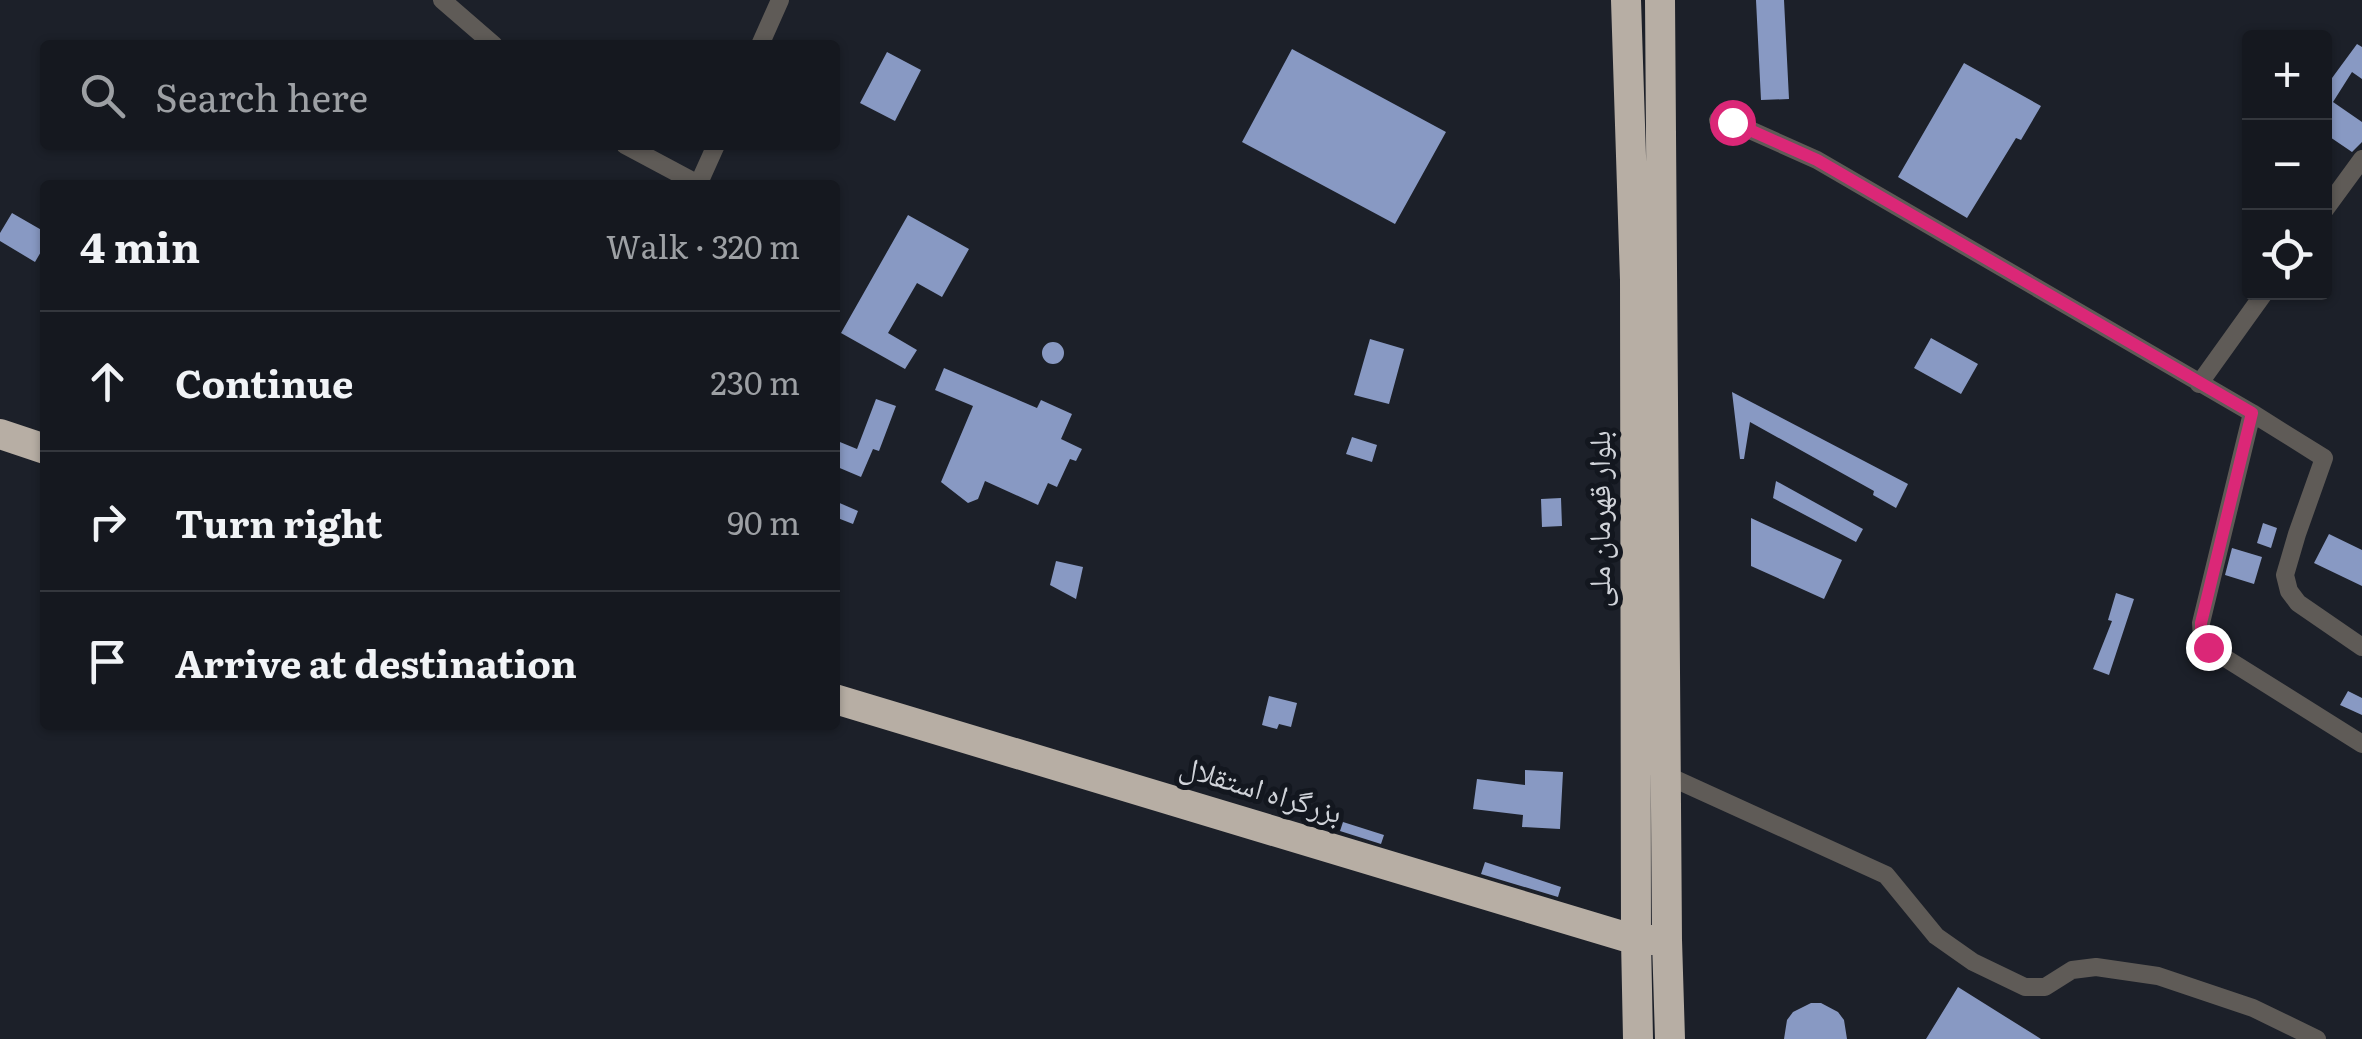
<!DOCTYPE html>
<meta charset="utf-8">
<style>
body{margin:0;font-family:Literata,"Noto Naskh Arabic",serif;background:#22252c;color:#f1f3f6}
.controls{position:absolute;right:30px;top:30px;display:grid;overflow:hidden;border-radius:10px;box-shadow:0 2px 8px #0004}
.controls button{width:90px;height:90px;display:grid;place-items:center;padding:0;border:0;border-bottom:2px solid #34373d;background:#15181f;color:#f1f3f6;font:50px sans-serif}
.stop{position:absolute;width:30px;height:30px;margin:-22px;border:8px solid #db2777;border-radius:50%;background:#fff}
.stop.end{background:#db2777;border-color:#fff;box-shadow:0 2px 10px #0008}
.list{margin:0;padding:0;list-style:none}
h2{display:flex;justify-content:space-between;align-items:center;height:130px;margin:0;padding:0 40px;font-size:42px}
h2 small{font-size:32px;font-weight:400;color:#9da0a4}
.list li{display:grid;grid-template-columns:65px 1fr auto;gap:30px;align-items:center;box-sizing:border-box;height:140px;padding:0 40px;border-top:2px solid #34373d}
.list b{display:block;font-size:38px;white-space:nowrap}
.list em{font-size:32px;font-style:normal;color:#9da0a4}
.icon{flex:none;width:55px;height:55px;fill:none;stroke:currentColor;stroke-width:2;stroke-linecap:round;stroke-linejoin:round}
.map{position:relative;flex:none;width:2362px;height:1039px;overflow:hidden}
.search{position:absolute;background:#15181f;box-shadow:0 2px 8px #0004;left:40px;top:40px;width:800px;height:110px;display:flex;align-items:center;gap:25px;box-sizing:border-box;padding:0 35px;border-radius:10px;color:#9da0a4;font-size:38px}
.panel{position:absolute;background:#15181f;box-shadow:0 2px 8px #0004;left:40px;top:180px;width:800px;height:550px;border-radius:10px}
.map>svg:first-child{display:block}
.building{fill:#8899c3}
.lines{fill:none;stroke-linecap:round;stroke-linejoin:round}
.street{stroke:#5f5b57;stroke-width:18}
.highway{stroke:#b7aea4;stroke-width:30}
.route{stroke:#db2777;stroke-width:12}
.labels{text-anchor:middle;stroke-width:10;stroke-linejoin:round;paint-order:stroke}
.street-label{font-size:30px;fill:#d0d3d9;stroke:#13171f}
</style>
<div class="map">
<svg width="2362" height="1039" viewBox="0 0 2362 1039">
<rect width="100%" height="100%" fill="#1c2029"/>
<path class="building" d="M 1756,0 L 1784,0 L 1789,99 L 1761,100 Z
M 2357,44 L 2362,47 L 2362,79 L 2352,72 L 2333,102 L 2362,122 L 2362,142 L 2352,152 L 2324,133 L 2324,85 L 2330,76 L 2332,78 Z
M 1292,49 L 1446,132 L 1395,224 L 1242,142 Z
M 887,52 L 921,70 L 895,121 L 860,103 Z
M 1964,63 L 2041,106 L 2021,140 L 2016,138 L 1967,218 L 1898,177 Z
M 12,213 L 45,232 L 45,245 L 35,262 L 0,241 L 0,233 Z
M 908,215 L 969,249 L 942,297 L 917,283 L 888,333 L 917,350 L 905,369 L 841,333 Z
M 1931,338 L 1978,364 L 1961,394 L 1914,368 Z
M 1370,339 L 1404,349 L 1389,404 L 1354,395 Z
M1042 353a11 11 0 1 1 22 0a11 11 0 1 1-22 0Z
M 944,368 L 1037,408 L 1041,400 L 1072,414 L 1061,439 L 1082,449 L 1076,461 L 1070,459 L 1057,487 L 1048,483 L 1038,505 L 985,481 L 978,499 L 968,503 L 941,482 L 973,406 L 935,390 Z
M 1732,392 L 1908,484 L 1896,508 L 1873,495 L 1874,491 L 1750,422 L 1744,459 L 1740,459 Z
M 876,399 L 896,406 L 879,451 L 873,449 L 861,477 L 835,466 L 835,440 L 857,449 Z
M 1352,437 L 1377,445 L 1372,462 L 1346,454 Z
M 1776,481 L 1863,529 L 1856,542 L 1773,498 Z
M 1561,498 L 1562,526 L 1542,527 L 1541,499 Z
M 835,501 L 858,511 L 853,524 L 835,517 Z
M 1751,518 L 1842,560 L 1824,599 L 1751,566 Z
M 2263,523 L 2277,528 L 2271,548 L 2257,543 Z
M 2329,534 L 2362,550 L 2362,586 L 2314,563 Z
M 2232,548 L 2262,557 L 2254,584 L 2225,575 Z
M 1056,561 L 1083,567 L 1076,599 L 1050,585 Z
M 2116,593 L 2134,599 L 2109,675 L 2093,669 L 2112,621 L 2108,620 Z
M 2348,691 L 2362,698 L 2362,715 L 2340,705 Z
M 1269,696 L 1297,703 L 1291,727 L 1279,724 L 1277,729 L 1262,725 Z
M 1525,770 L 1563,772 L 1560,829 L 1522,827 L 1523,815 L 1473,809 L 1477,779 L 1525,785 Z
M 1343,822 L 1384,835 L 1381,844 L 1340,831 Z
M 1485,862 L 1561,887 L 1558,897 L 1481,874 Z
M 1958,987 L 2041,1039 L 1926,1039 Z
M 1811,1003 L 1821,1003 L 1838,1012 L 1844,1020 L 1847,1039 L 1784,1039 L 1787,1020 L 1793,1012 Z"/>
<g class="lines">
<path class="street" d="M 442,0 L 494,45
M 760,45 L 780,0
M 1718,120 L 1732,122 L 1817,160 L 2252,413 L 2324,458 L 2297,534 L 2285,575 L 2289,591 L 2298,603 L 2362,647
M 625,145 L 698,184
M 698,185 L 716,145
M 2324,211 L 2362,159
M 2199,384 L 2265,292
M 2252,413 L 2201,623 C 2201,641 2208,646 2222,656 L 2362,744
M 1666,775 L 1886,875 L 1936,936 L 1973,962 L 2025,987 L 2045,987 L 2072,970 L 2096,967 L 2158,976 L 2253,1008 L 2317,1039"/>
<path class="highway" d="M 1626,0 L 1635,280 L 1636,940 L 1638,1039
M 1660,0 L 1667,940 L 1670,1039
M 0,434 L 45,449
M 835,699 L 1636,940 L 1652,940"/>
</g>
<g class="lines">
<path class="route" d="M 1732,122 L 1817,160 L 2252,413 L 2201,623 L 2201,636 L 2208,647"/>
</g>
<g class="labels">
<g class="street-label">
<text transform="translate(1600 519) rotate(-90)" y="10">بلوار قهرمان ملی</text>
<text transform="translate(1261 790) rotate(17)" y="10">بزرگراه استقلال</text>
</g>
</g>
</svg>
<div class="controls">
<button>+</button>
<button>−</button>
<button><svg class="icon" aria-label="locate" viewBox="0 0 24 24"><circle cx="12" cy="12" r="6"/><path d="M12 2v4M12 18v4M2 12h4M18 12h4"/></svg></button>
</div>
<div class="stop" style="left:1732px;top:122px"></div>
<div class="stop end" style="left:2208px;top:647px"></div>
<div class="search"><svg class="icon" aria-label="search" viewBox="0 0 24 24"><circle cx="10" cy="10" r="6"/><path d="M15 15l6 6"/></svg>Search here</div>
<section class="panel">
<h2>4 min<small>Walk · 320 m</small></h2>
<ul class="list">
<li><svg class="icon" aria-label="ahead" viewBox="0 0 24 24"><path d="M12 20V5M6 11l6-6 6 6"/></svg><div><b>Continue</b></div><em>230 m</em></li>
<li><svg class="icon" aria-label="right" viewBox="0 0 24 24"><path d="M7 20v-9h11M14 6l5 5-5 5"/></svg><div><b>Turn right</b></div><em>90 m</em></li>
<li><svg class="icon" aria-label="arrive" viewBox="0 0 24 24"><path d="M6 21V4h12l-3 4 3 4H6"/></svg><div><b>Arrive at destination</b></div></li>
</ul>
</section>
</div>
